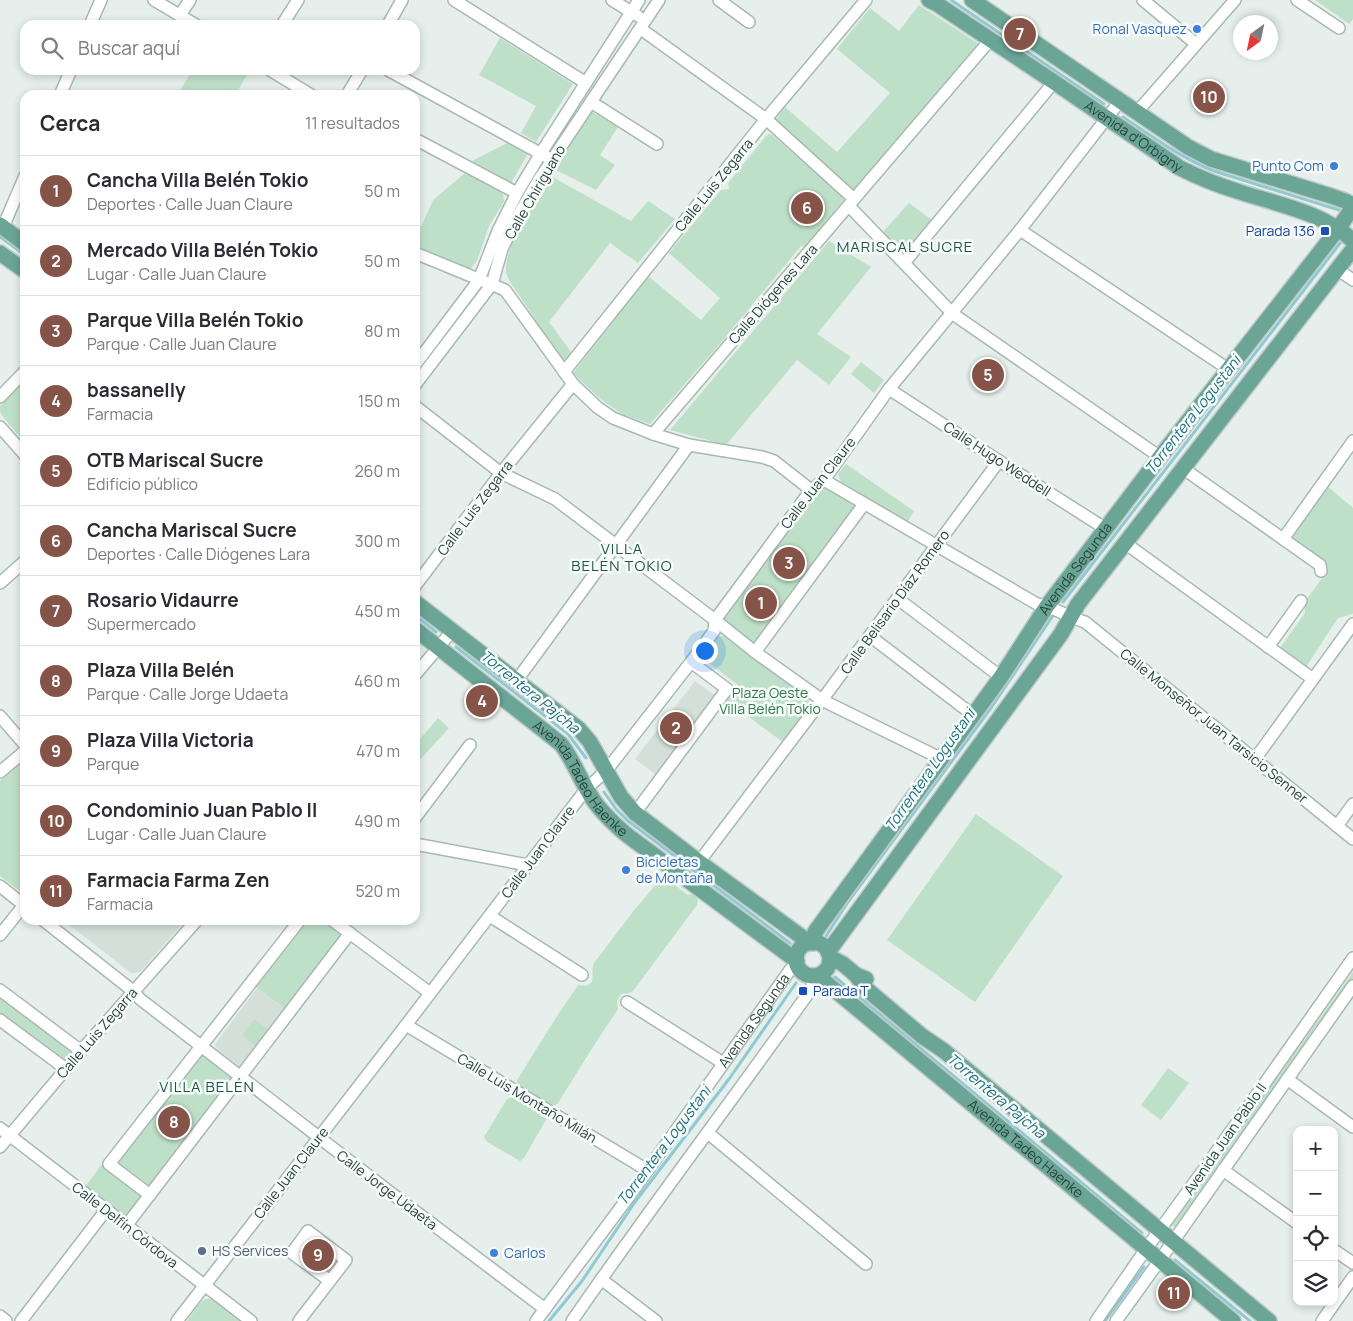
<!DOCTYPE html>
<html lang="es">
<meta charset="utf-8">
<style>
body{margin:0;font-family:Manrope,sans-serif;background:#f7f7f7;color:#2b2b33}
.controls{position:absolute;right:15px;bottom:15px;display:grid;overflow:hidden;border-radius:10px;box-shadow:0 2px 8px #0003}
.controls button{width:45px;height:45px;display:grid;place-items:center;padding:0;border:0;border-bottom:1px solid #e1e1e2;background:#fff;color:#2b2b33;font:25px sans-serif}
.compass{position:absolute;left:1233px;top:15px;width:45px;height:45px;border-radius:50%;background:#fff;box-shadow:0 2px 8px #0003;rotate:213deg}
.you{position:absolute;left:704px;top:650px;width:18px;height:18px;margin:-12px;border:4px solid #fff;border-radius:50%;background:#1a73e8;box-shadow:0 0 0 8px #1a73e833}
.badge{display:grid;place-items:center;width:32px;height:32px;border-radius:50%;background:#855347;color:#fff;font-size:16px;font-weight:700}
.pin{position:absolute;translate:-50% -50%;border:2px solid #fff;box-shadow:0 1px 5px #0006}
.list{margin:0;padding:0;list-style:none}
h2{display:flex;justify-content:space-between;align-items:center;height:65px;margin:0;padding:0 20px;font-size:21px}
h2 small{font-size:16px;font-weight:400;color:#7c7c81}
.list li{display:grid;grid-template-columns:32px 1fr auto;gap:15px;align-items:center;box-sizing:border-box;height:70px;padding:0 20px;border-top:1px solid #e1e1e2}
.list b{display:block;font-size:19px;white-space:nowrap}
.list p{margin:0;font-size:16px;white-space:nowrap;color:#7c7c81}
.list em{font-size:16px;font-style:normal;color:#7c7c81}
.icon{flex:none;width:28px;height:28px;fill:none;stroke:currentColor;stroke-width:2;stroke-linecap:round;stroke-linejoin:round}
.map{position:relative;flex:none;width:1353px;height:1321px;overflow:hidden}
.search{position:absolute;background:#fff;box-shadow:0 2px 8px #0003;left:20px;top:20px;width:400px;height:55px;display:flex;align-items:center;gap:12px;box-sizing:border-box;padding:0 18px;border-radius:15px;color:#7c7c81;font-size:19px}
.panel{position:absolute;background:#fff;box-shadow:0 2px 8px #0003;left:20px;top:90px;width:400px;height:835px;border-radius:15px}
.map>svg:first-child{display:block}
.built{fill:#d4dfda}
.green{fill:#bfe0c8}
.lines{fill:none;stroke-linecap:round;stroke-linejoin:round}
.stream{stroke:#8ec9d4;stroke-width:3}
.minor-casing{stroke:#a8b8b2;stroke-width:14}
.major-casing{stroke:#c2cac8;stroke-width:18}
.minor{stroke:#fff;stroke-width:11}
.major{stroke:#6aa596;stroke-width:15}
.shop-dot{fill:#3f7fe0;stroke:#f7fbf9;stroke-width:2}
.transit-dot{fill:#1a4fb4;stroke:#f7fbf9;stroke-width:2}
.service-dot{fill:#5c6f8a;stroke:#f7fbf9;stroke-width:2}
.labels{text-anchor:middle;stroke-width:5;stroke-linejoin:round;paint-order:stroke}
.shop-label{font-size:14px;fill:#366cbe;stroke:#f7fbf9;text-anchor:end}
.street-label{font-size:14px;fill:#24423a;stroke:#f7fbf9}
.transit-label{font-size:14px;fill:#164399;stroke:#f7fbf9;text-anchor:end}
.park-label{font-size:14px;fill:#2d7a4b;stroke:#f7fbf9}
.service-label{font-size:14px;fill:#4e5e75;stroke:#f7fbf9;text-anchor:start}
.neighbourhood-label{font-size:15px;letter-spacing:1px;fill:#1f5548;stroke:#f7fbf9}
.water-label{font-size:15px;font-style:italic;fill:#1c6f80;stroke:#f7fbf9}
</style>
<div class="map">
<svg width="1353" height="1321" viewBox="0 0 1353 1321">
<rect width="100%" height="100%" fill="#e6efeb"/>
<path class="built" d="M 695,681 L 716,696 L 656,775 L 635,759 Z
M 63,920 L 186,920 L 140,972 L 135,973 L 131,973 Z
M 257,988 L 286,1010 L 242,1066 L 239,1066 L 216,1048 L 215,1044 Z"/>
<path class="green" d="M 1315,0 L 1353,0 L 1353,19 L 1349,24 Z
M 919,5 L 979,44 L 854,192 L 775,121 L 785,107 L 837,152 L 890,93 L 837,49 L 870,8 L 899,31 Z
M 500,38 L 573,84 L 536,142 L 521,133 L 536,106 L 479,75 Z
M 193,70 L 250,70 L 235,95 L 177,95 Z
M 592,112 L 618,127 L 600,155 L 615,165 L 596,190 L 554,169 Z
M 769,134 L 772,135 L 842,196 L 843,199 L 842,202 L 808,243 L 804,247 L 801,246 L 724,339 L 650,424 L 622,414 L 599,398 L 573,373 L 648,276 L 701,320 L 720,298 L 669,253 L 721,190 L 729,189 L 728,183 L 766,136 Z
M 509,142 L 529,152 L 511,183 L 472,161 Z
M 465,173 L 498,189 L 503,194 L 504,202 L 489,226 L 477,261 L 471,268 L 464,270 L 415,248 L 415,233 L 417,229 L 422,225 L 433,200 Z
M 549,175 L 631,221 L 648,201 L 675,219 L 638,263 L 610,243 L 549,322 L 571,352 L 565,360 L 559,356 C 546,337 534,318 521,298 C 517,292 507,279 506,272 C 504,246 536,197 549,175 Z
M 909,203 L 932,220 L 902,256 L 882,233 Z
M 829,241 L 871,267 L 817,334 L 851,357 L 829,385 L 797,360 L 726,445 L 670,430 Z
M 861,362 L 884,380 L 874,393 L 851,374 Z
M 25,380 L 25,443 L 3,417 C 0,413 0,410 0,406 Z
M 846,464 L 914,511 L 907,523 L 842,485 L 838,474 Z
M 1327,486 L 1353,508 L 1353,613 L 1352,614 L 1338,618 L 1306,667 L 1280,650 L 1280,648 L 1305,613 L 1304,603 L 1325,574 L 1323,561 L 1295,541 L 1293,535 Z
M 825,489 L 830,490 L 854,504 L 855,507 L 755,644 L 752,644 L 726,623 L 723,619 L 723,614 L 821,490 Z
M 723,636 L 809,700 L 810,704 L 809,708 L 783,742 L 727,701 L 738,685 L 704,659 L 704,655 L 718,637 Z
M 438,718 L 449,728 L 418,762 L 415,759 L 415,745 Z
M 25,760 L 25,895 L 0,876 L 0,781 Z
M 976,814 L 1063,876 L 975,1002 L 887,940 Z
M 665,874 L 676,886 L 688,895 L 691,894 L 696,896 L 698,901 L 697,905 L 633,991 L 629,993 L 621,994 L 617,1001 L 618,1009 L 591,1050 L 558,1103 L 554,1106 L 551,1106 L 517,1085 L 517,1080 L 559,1013 L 578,985 C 600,989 589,973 594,963 L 635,909 Z
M 303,920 L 323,920 L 338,931 L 341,936 L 288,1011 L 253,985 Z
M 1353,972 L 1353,982 L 1176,1228 L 1171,1225 Z
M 0,996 L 70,1050 L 72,1053 L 64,1064 L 0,1016 Z
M 254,1019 L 268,1029 L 255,1046 L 242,1035 Z
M 200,1054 L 232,1079 L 151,1187 L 148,1188 L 117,1164 L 117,1162 Z
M 1168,1068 L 1189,1083 L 1161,1120 L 1141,1105 Z
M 513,1096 L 516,1096 L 544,1114 L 547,1118 L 524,1158 L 520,1161 L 487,1142 L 484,1137 L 507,1099 Z
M 102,1164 L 143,1196 L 126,1218 L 85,1187 Z
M 310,1238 L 340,1258 L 330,1274 L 327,1273 L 300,1254 L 300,1249 Z
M 205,1299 L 212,1299 L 241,1321 L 187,1321 L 200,1303 Z"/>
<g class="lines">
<path class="stream" d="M 951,0 L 1104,104
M 1123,117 C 1153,137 1181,158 1214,171 L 1339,210
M 0,237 L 25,255
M 1063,602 L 1341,242
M 415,615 L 436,632
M 456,647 L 568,734 L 586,758
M 604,792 L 616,809 L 628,821 L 790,943
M 826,936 L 848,902 L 991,708 L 1052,617
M 835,977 L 1142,1233
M 1175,1260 L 1250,1321
M 549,1321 L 582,1281 L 635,1202 L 729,1079 L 796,983
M 1105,1321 L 1144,1267"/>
<defs>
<g id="minor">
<path d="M 154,0 L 196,25"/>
<path d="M 454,0 L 586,83"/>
<path d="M 612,0 L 638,16"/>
<path d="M 719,0 L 749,22"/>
<path d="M 1143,0 L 1196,44"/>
<path d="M 1297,0 L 1339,28"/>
<path d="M 180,15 L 190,0"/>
<path d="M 90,25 L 101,0"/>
<path d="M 282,25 L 298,0"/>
<path d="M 388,25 L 402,0"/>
<path d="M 641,29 L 766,119 L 854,199"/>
<path d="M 270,70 L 311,95"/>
<path d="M 388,70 L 547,157"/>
<path d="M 60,95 L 71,70"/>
<path d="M 347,95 L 362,70"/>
<path d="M 591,102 L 657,144"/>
<path d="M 1137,112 L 1235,0"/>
<path d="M 415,139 L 517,193"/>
<path d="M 849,206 L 953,314 L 1160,457"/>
<path d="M 3,227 L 25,176"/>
<path d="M 1020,230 L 1228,369"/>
<path d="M 415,253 L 505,290 L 573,384 L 597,407 L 613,418 L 653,434 L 689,445 L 762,457 L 774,461 L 811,490"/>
<path d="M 904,263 L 1054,82"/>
<path d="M 1338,270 L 1353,280"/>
<path d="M 415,365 L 479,280 L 498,231 L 517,193 L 541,153 L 639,0"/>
<path d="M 564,372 L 766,119 L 866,0"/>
<path d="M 415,385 L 492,284 L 502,249 L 516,219 L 540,178 L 659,0"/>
<path d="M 889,389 L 999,461 L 1106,529"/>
<path d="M 0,397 L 25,371"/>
<path d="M 415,406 L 501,473 L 555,499 L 715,620 L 755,652 L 822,700 L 942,759"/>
<path d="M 0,427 L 25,455"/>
<path d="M 653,434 L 991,39"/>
<path d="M 1184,469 L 1320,565 L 1321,571"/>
<path d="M 824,480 L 1037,604 C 1054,607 1068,617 1085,622 L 1353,839"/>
<path d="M 1283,539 L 1353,441"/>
<path d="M 1125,543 L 1313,679"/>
<path d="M 0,583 L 25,561"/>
<path d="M 415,586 L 501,473 L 573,384"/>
<path d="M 898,599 L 1001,677"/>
<path d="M 870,636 L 973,715"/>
<path d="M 1268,647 L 1301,601"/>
<path d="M 755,652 L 864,504"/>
<path d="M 415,675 L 453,630"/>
<path d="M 517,680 L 689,445"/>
<path d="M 0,716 L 25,745"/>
<path d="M 1255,759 L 1353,624"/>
<path d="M 0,772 L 25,751"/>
<path d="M 635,813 L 727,689 L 691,662"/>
<path d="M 415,818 L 470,745"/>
<path d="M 1337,826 L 1353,804"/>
<path d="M 415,844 L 528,865"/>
<path d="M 699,862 L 822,700 L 999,461"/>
<path d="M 0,886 L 25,906"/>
<path d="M 490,916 L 582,975"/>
<path d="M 43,920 L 133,991 L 140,999 L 395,1196 L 545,1309"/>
<path d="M 332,920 L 430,993"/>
<path d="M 0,935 L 24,905"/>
<path d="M 0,990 L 81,1051"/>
<path d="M 627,1002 L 723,1063"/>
<path d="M 0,1020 L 66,1069"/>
<path d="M 406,1025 L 647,1170"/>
<path d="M 1287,1079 L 1353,1127"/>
<path d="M 0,1128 L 251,1321"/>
<path d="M 708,1133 L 866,1264"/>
<path d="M 0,1147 L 81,1051 L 197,920"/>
<path d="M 1223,1170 L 1297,1223"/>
<path d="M 150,1195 L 109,1164 L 300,920"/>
<path d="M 126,1226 L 350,933"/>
<path d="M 1334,1250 L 1353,1263"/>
<path d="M 601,1279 L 656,1321"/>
<path d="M 0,1316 L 6,1321"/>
<path d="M 21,1321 L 106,1210"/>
<path d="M 177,1321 L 406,1025 L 587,788 L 606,771 L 691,662 L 714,631 L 715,620 L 811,490 L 824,480 L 889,389 L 1020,230 L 1120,101"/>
<path d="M 299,1321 L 346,1260 L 308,1231 L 292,1253 L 330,1281"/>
<path id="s1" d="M 536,1321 L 630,1195 L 790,970 L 797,964"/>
<path d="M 572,1321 C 650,1208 733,1100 812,988 L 813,976"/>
<path d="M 1096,1321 L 1146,1249 L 1212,1158 L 1353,958"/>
<path d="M 1116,1321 L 1160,1260 L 1353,986"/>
<path d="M 1322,1321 L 1353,1277"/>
</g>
<g id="major">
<path id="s2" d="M 929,0 L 937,4 L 1054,82 L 1180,168 C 1198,177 1217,185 1237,191 C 1275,204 1324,212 1353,241"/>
<path d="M 972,0 L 1188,147 L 1211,159 L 1331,196 L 1345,201 L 1353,205"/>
<path d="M 0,225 L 25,244"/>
<path d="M 0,253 L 25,271"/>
<path d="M 415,602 L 579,729 L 590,742 L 621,797 L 635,813 L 699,862 L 810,943"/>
<path id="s3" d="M 415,629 L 561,744 C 574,761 580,780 592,798 C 601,812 614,824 627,835 L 797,961"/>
<circle cx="813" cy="959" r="17"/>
<path id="s4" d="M 814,943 L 815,932 L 1001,677 L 1047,606 L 1160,457 L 1338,229 L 1353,207"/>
<path d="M 828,952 L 1061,634 L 1078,604 L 1353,249"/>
<path d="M 830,957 L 843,964 L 856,975 L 866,979"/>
<path d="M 856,975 L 865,988 L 922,1036 L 944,1051 L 1269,1321"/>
<path id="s5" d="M 818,976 L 1233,1321"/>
</g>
</defs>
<use href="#minor" class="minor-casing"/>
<use href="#major" class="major-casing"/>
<use href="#minor" class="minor"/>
<use href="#major" class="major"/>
</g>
<g class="shop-dot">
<circle cx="1197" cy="29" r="5"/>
<circle cx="1334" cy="166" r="5"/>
<circle cx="626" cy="870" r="5"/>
<circle cx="494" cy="1253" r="5"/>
</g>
<g class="transit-dot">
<rect x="1320" y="226" width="10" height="10" rx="2.5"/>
<rect x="798" y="986" width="10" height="10" rx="2.5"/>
</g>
<circle class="service-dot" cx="202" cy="1251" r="5"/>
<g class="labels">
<g class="shop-label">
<text x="1187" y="34">Ronal Vasquez</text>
<text x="1324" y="171">Punto Com</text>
<text x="636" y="867" text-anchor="start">Bicicletas<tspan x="636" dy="16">de Montaña</tspan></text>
<text x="504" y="1258" text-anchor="start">Carlos</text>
</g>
<g class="street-label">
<text dy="5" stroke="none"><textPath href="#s2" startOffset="246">Avenida d'Orbigny</textPath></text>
<text transform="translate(714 185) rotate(-51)" y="5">Calle Luis Zegarra</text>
<text transform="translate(535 192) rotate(-60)" y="5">Calle Chiriguano</text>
<text transform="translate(773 294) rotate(-49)" y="5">Calle Diógenes Lara</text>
<text transform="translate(997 459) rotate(33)" y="5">Calle Hugo Weddell</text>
<text transform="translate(818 483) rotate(-52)" y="5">Calle Juan Claure</text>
<text transform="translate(475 508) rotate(-53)" y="5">Calle Luis Zegarra</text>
<text dy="5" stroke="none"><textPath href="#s4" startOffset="458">Avenida Segunda</textPath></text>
<text transform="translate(895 602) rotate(-54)" y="5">Calle Belisario Díaz Romero</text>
<text transform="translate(1214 726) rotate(39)" y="5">Calle Monseñor Juan Tarsicio Senner</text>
<text dy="5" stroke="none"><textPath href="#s3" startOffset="225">Avenida Tadeo Haenke</textPath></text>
<text transform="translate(538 852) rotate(-53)" y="5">Calle Juan Claure</text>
<text dy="5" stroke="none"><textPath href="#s1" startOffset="371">Avenida Segunda</textPath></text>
<text transform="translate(97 1033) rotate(-49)" y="5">Calle Luis Zegarra</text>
<text transform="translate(527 1098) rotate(31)" y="5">Calle Luis Montaño Milán</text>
<text transform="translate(1225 1139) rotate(-55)" y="5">Avenida Juan Pablo II</text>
<text dy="5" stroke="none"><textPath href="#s5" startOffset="270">Avenida Tadeo Haenke</textPath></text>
<text transform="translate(291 1173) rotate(-52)" y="5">Calle Juan Claure</text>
<text transform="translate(387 1190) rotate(37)" y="5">Calle Jorge Udaeta</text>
<text transform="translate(125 1225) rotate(38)" y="5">Calle Delfín Córdova</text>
</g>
<g class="transit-label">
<text x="1315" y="236">Parada 136</text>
<text x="813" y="996" text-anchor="start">Parada T</text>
</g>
<g class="park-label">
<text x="770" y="698">Plaza Oeste<tspan x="770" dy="16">Villa Belén Tokio</tspan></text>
</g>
<g class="service-label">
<text x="212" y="1256">HS Services</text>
</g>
<g class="neighbourhood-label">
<text x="905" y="252">MARISCAL SUCRE</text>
<text x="622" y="554">VILLA<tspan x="622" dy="17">BELÉN TOKIO</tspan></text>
<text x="207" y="1092">VILLA BELÉN</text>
</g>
<g class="water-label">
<text transform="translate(1193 415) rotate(-52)" y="5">Torrentera Logustani</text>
<text transform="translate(530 692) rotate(39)" y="5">Torrentera Pajcha</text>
<text transform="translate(930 770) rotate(-55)" y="5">Torrentera Logustani</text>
<text transform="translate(996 1096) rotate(40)" y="5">Torrentera Pajcha</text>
<text transform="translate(664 1146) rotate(-53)" y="5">Torrentera Logustani</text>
</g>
</g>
</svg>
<div class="controls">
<button>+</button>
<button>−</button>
<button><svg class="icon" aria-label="locate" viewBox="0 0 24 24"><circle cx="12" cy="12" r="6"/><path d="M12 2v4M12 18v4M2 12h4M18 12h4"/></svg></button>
<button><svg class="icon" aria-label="layers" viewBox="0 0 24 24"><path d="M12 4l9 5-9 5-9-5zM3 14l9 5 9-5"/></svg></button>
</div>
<svg class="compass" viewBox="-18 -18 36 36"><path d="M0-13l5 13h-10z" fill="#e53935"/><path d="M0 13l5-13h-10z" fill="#7c7c81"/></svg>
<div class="you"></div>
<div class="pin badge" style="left:761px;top:603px">1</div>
<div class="pin badge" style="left:676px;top:728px">2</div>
<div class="pin badge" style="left:789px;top:563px">3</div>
<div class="pin badge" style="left:482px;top:701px">4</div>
<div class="pin badge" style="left:988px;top:375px">5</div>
<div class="pin badge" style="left:807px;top:208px">6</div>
<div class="pin badge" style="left:1020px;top:34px">7</div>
<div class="pin badge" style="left:174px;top:1122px">8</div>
<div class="pin badge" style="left:318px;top:1255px">9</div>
<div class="pin badge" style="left:1209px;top:97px">10</div>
<div class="pin badge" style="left:1174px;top:1293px">11</div>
<div class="search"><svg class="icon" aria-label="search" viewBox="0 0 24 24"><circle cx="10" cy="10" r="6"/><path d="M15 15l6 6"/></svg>Buscar aquí</div>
<section class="panel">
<h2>Cerca<small>11 resultados</small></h2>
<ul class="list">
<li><span class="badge">1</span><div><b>Cancha Villa Belén Tokio</b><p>Deportes · Calle Juan Claure</p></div><em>50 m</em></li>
<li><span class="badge">2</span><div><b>Mercado Villa Belén Tokio</b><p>Lugar · Calle Juan Claure</p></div><em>50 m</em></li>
<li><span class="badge">3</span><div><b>Parque Villa Belén Tokio</b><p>Parque · Calle Juan Claure</p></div><em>80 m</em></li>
<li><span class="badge">4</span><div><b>bassanelly</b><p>Farmacia</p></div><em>150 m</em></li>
<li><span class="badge">5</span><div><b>OTB Mariscal Sucre</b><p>Edificio público</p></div><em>260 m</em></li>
<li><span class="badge">6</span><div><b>Cancha Mariscal Sucre</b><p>Deportes · Calle Diógenes Lara</p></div><em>300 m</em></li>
<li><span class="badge">7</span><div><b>Rosario Vidaurre</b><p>Supermercado</p></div><em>450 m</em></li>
<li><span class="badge">8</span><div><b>Plaza Villa Belén</b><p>Parque · Calle Jorge Udaeta</p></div><em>460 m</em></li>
<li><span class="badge">9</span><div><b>Plaza Villa Victoria</b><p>Parque</p></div><em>470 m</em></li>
<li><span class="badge">10</span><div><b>Condominio Juan Pablo II</b><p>Lugar · Calle Juan Claure</p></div><em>490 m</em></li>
<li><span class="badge">11</span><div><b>Farmacia Farma Zen</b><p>Farmacia</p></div><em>520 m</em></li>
</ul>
</section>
</div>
